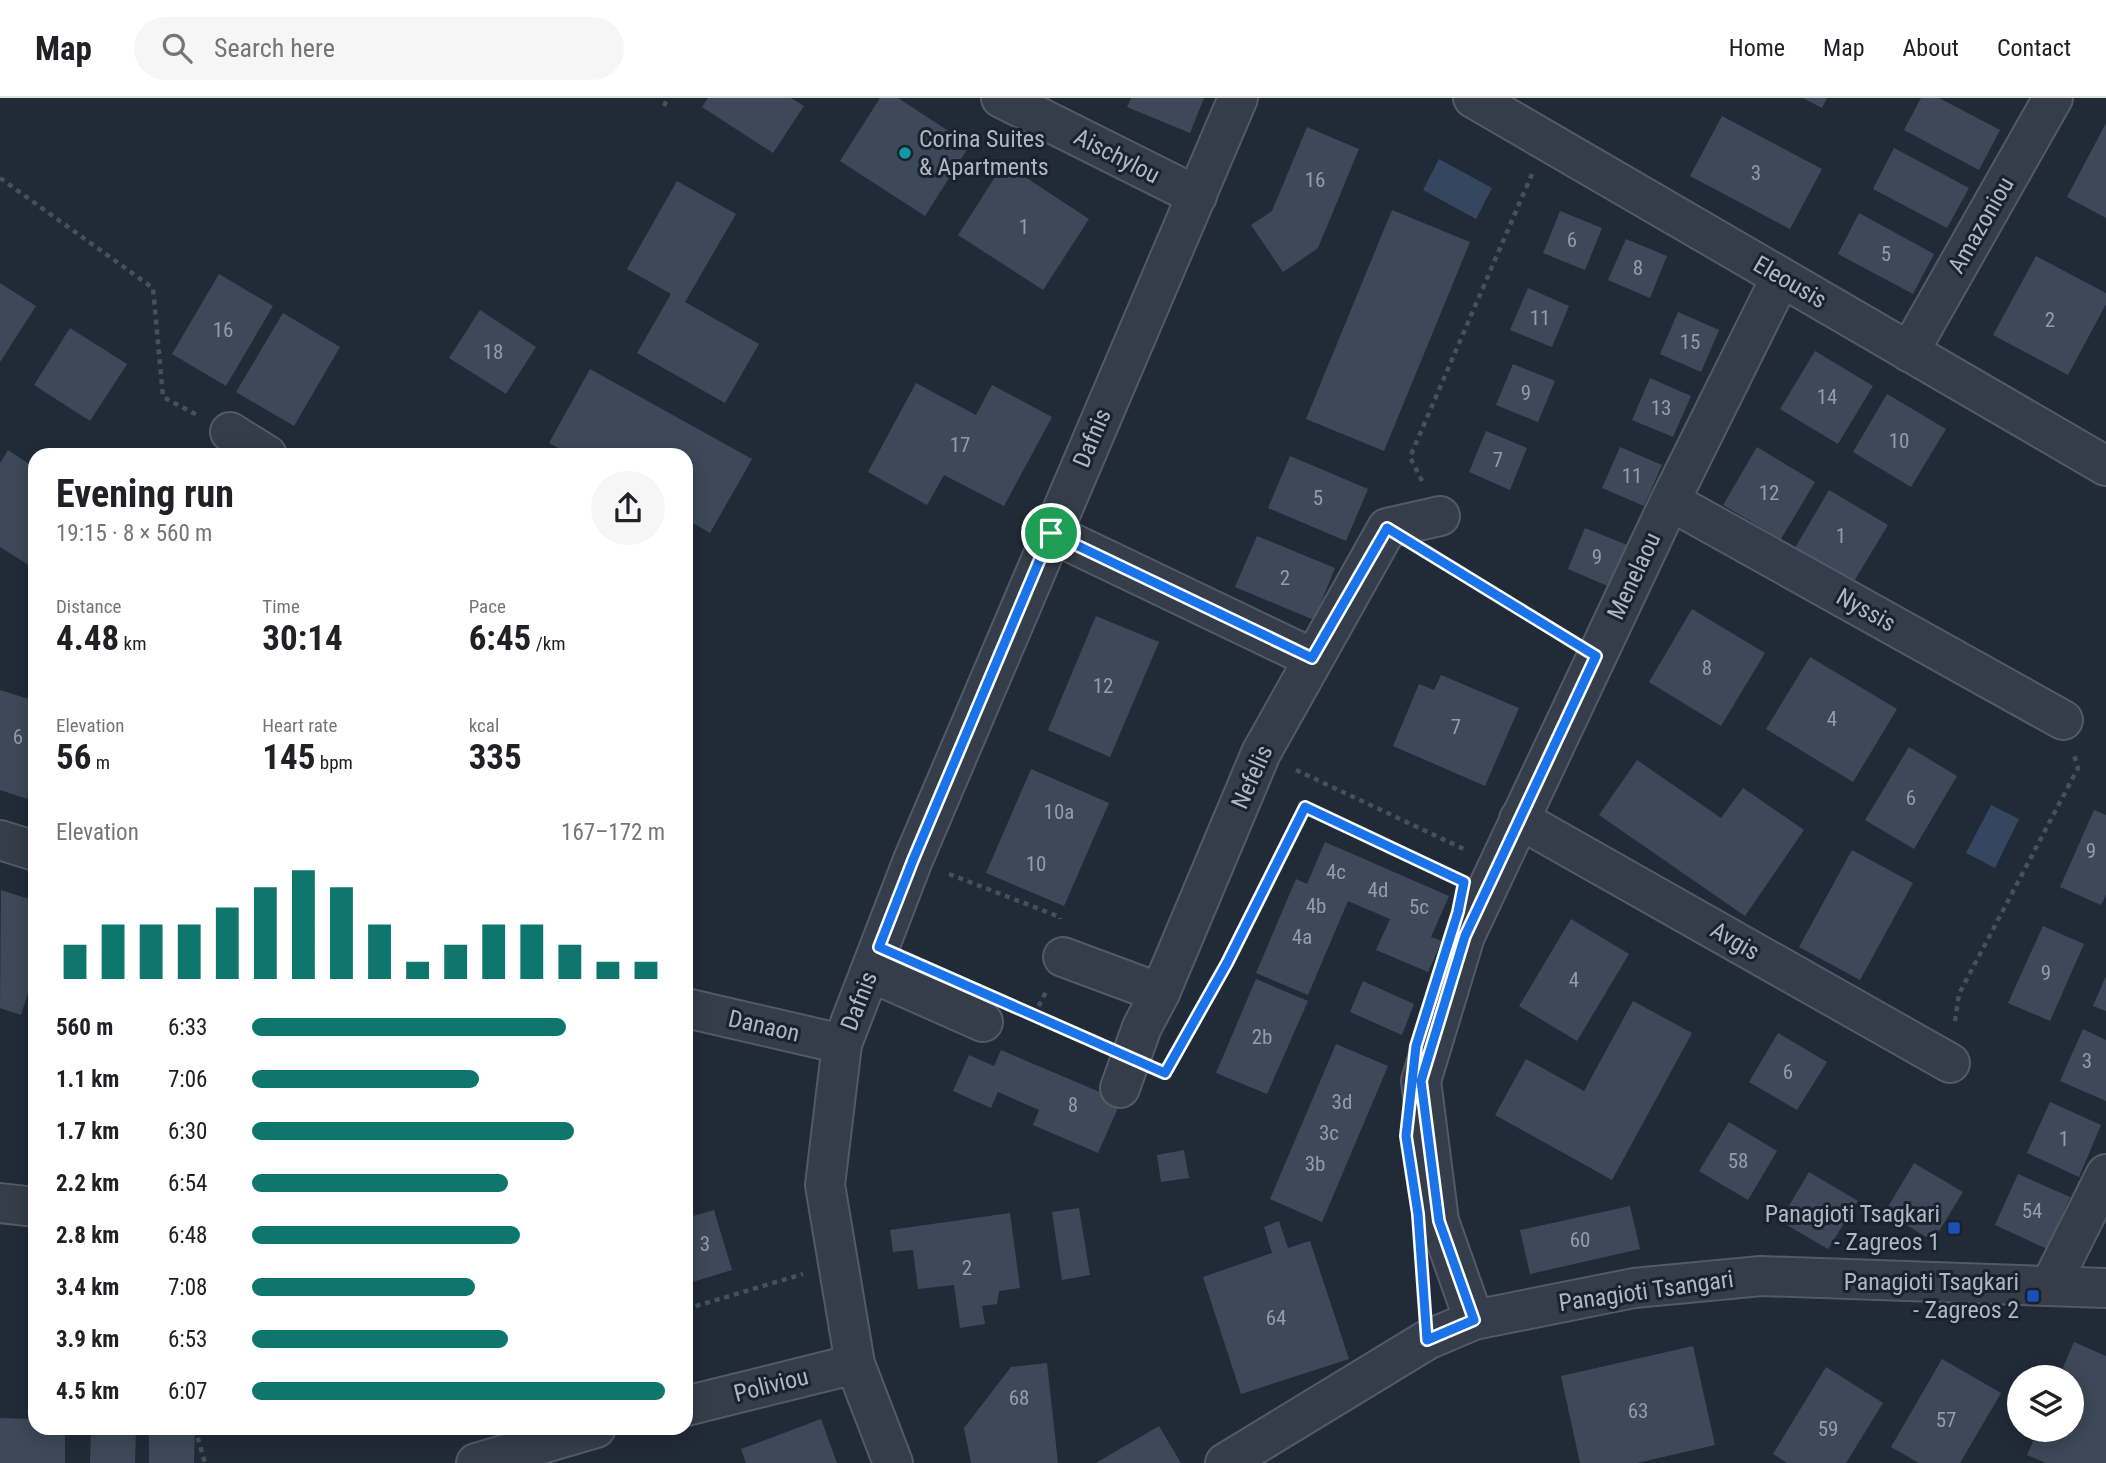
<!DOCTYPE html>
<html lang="en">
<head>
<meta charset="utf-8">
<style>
  body { margin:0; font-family:"Roboto Condensed",sans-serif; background:#f6f6f6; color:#202124; height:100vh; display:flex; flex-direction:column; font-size:26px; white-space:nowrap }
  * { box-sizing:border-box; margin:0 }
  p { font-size:23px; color:#757577 }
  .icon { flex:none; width:38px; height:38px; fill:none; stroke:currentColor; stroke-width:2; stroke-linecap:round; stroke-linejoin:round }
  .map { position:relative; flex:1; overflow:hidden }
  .drawer { position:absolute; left:28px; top:350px; width:665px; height:987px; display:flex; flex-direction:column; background:#fff; border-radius:21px; box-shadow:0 4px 18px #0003 }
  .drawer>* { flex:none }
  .fabs { position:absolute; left:2007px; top:1267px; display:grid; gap:14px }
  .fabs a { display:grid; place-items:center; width:77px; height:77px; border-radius:50%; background:#fff; box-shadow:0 4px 18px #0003; font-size:35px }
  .pin { position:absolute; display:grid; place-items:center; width:60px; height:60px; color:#fff; margin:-30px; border:4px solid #fff; border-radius:50%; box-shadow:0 2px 7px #0007 }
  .round { display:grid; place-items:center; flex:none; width:74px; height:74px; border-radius:37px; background:#f6f6f6 }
  .head { display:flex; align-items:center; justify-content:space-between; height:119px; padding:0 28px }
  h1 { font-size:38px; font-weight:700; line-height:52px }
  .figures { display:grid; grid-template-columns:repeat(3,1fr); gap:10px; height:119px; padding:7px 28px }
  .figures div { display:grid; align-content:center }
  .figures b { font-size:35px; font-weight:700 }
  .figures small { font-size:19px; font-weight:400 }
  .figures p { font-size:19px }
  .chart { height:196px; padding:14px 28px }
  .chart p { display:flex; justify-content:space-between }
  .chart svg { width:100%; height:126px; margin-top:7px; stroke:#0f766e; stroke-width:6 }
  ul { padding:0 28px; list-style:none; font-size:23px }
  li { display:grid; grid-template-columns:112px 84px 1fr; align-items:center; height:52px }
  li i { height:18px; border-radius:9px; background:#0f766e }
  header { display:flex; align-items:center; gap:42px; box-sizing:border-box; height:98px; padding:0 35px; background:#fff; border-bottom:2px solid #e0e0e0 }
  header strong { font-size:33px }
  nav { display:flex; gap:38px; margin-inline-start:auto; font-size:24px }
  .search { width:490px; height:63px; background:#f6f6f6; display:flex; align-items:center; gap:18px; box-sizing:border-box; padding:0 24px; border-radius:38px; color:#757577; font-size:26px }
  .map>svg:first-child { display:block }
  .water { fill:#344660 }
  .building { fill:#3d4958 }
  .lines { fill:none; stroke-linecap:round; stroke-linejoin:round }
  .minor-casing { stroke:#525a66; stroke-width:42 }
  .path { stroke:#405457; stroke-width:4.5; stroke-dasharray:5 5; stroke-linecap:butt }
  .minor { stroke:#343d49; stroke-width:38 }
  .route-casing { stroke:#fff; stroke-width:14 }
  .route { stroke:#1a73e8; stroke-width:9 }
  .culture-dot { fill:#0f9aa8; stroke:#1a222d; stroke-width:2.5 }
  .transit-dot { fill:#1a4fb4; stroke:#1a222d; stroke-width:2.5 }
  .labels { text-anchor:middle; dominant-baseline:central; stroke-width:6; stroke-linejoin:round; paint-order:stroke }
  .number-label { font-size:21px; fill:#929caa }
  .poi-label { font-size:24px; fill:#afb7c5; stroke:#1a222d; text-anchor:end }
  .street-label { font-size:24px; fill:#afb7c5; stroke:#1a222d }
</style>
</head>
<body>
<header>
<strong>Map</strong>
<div class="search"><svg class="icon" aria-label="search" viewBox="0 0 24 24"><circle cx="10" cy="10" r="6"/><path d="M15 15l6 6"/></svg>Search here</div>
<nav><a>Home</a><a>Map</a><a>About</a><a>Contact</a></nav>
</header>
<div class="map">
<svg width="2106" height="1365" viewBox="0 0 2106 1365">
  <rect width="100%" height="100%" fill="#212b38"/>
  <g class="water">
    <polygon points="1439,61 1492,90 1476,121 1423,92"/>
    <polygon points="1991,707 2019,721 1995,770 1966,755"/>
  </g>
  <g class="building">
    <polygon points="708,0 791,0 804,8 773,55 702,9"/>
    <polygon points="880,0 898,0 970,47 925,118 840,63"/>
    <polygon points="1131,0 1204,0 1190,35 1127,9"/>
    <polygon points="1803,0 1827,0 1822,10"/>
    <polygon points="1921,0 1939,0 2000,32 1979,72 1904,32"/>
    <polygon points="1722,18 1822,71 1790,131 1690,78"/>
    <polygon points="2106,25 2106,120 2067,99"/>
    <polygon points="1307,29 1359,51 1318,150 1283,174 1251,127 1272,113"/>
    <polygon points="1894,50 1969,90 1947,130 1873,91"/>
    <polygon points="1004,65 1089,121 1043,192 958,137"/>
    <polygon points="677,83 736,116 685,204 759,246 725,305 637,255 671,196 627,171"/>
    <polygon points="1392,112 1470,144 1384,353 1306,321"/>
    <polygon points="1560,113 1602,130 1585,172 1543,155"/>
    <polygon points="1859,115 1934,156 1913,196 1838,156"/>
    <polygon points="1626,141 1667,158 1650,200 1608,182"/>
    <polygon points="2036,158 2106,195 2106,206 2068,277 1993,237"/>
    <polygon points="219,176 273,208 226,288 172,256"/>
    <polygon points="0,185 36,208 0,264"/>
    <polygon points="1528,190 1569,208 1552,249 1510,232"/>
    <polygon points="480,212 536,249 506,296 449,260"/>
    <polygon points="1678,214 1719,232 1701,274 1660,256"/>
    <polygon points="283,215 340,249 294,328 236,294"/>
    <polygon points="70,230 127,266 90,323 34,287"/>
    <polygon points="1815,253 1873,288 1838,346 1780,311"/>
    <polygon points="1513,266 1555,283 1538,324 1496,307"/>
    <polygon points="590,271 752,361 710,435 686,421 686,357 571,357 549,345"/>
    <polygon points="1650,280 1691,298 1673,339 1632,322"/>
    <polygon points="916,285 976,317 992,287 1052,319 1004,408 944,377 927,407 868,374"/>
    <polygon points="1887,296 1946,331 1911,389 1853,354"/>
    <polygon points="1486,333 1527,350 1510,392 1469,374"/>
    <polygon points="1620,349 1662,367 1644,408 1602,390"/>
    <polygon points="1757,349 1815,384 1781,441 1723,407"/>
    <polygon points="8,352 35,370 35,471 0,449 0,365"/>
    <polygon points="1290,358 1368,391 1346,443 1268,410"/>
    <polygon points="1829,392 1888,427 1853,485 1795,450"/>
    <polygon points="1585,430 1627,447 1610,489 1568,471"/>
    <polygon points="1257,438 1335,470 1314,522 1235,489"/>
    <polygon points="1692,511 1765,555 1721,628 1649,584"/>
    <polygon points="1096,518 1159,544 1110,659 1048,632"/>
    <polygon points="1810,559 1897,611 1853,684 1766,631"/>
    <polygon points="1441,577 1519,610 1485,688 1393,648 1419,586 1434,592"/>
    <polygon points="0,592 35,603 35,675 27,701 0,692"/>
    <polygon points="1909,649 1957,678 1914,751 1865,722"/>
    <polygon points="1637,662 1721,720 1743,690 1804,732 1745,818 1599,717"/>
    <polygon points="1031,671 1109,705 1064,808 986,775"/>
    <polygon points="2094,712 2106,717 2106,797 2101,807 2060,789"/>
    <polygon points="1325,744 1449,798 1431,839 1442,843 1428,874 1376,852 1390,821 1348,803 1308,897 1256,875 1296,781 1307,786"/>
    <polygon points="1852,752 1913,785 1860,882 1799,849"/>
    <polygon points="1,792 35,803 35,872 21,917 0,910"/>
    <polygon points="1571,821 1629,856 1577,943 1519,908"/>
    <polygon points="2043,828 2084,846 2050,923 2008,905"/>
    <polygon points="2106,878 2106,913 2093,908"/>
    <polygon points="1256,881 1308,903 1267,996 1216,975"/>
    <polygon points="1363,883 1414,906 1402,937 1350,914"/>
    <polygon points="1633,903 1692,935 1612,1082 1495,1017 1526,961 1584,993"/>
    <polygon points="2083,931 2106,942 2106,1003 2060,983"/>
    <polygon points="1778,935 1827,964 1797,1012 1749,984"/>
    <polygon points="1336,946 1388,968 1322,1124 1270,1101"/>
    <polygon points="1001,952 1121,1003 1098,1055 1033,1027 1039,1012 998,994 991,1010 953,993 969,957 994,968"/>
    <polygon points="2050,1004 2101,1027 2079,1079 2027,1055"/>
    <polygon points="1729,1024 1777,1053 1748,1102 1699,1073"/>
    <polygon points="1184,1052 1189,1080 1161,1084 1157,1057"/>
    <polygon points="1914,1065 1963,1094 1933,1143 1885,1114"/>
    <polygon points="1809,1074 1858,1103 1828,1151 1780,1123"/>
    <polygon points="2018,1076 2070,1099 2047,1151 1995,1127"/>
    <polygon points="1630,1108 1640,1151 1530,1176 1520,1132"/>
    <polygon points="1079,1110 1090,1177 1062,1182 1052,1114"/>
    <polygon points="714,1112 732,1172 686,1186 686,1120"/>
    <polygon points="1010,1115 1020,1190 999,1193 997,1206 982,1208 985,1226 960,1230 954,1187 918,1191 913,1152 893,1154 890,1132"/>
    <polygon points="1279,1123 1288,1150 1310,1143 1349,1261 1241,1296 1203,1179 1272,1155 1264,1129"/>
    <polygon points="2074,1244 2106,1258 2106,1365 2046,1365 2027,1357 2038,1332 2072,1332 2072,1279 2059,1279"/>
    <polygon points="1693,1248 1715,1347 1637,1365 1580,1365 1561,1278"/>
    <polygon points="1942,1261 2001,1295 1960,1365 1919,1365 1891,1349"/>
    <polygon points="1047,1265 1058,1365 971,1365 964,1330 1011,1269"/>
    <polygon points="1826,1269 1883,1305 1846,1365 1787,1365 1773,1356"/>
    <polygon points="0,1320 35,1321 35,1330 65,1330 65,1365 0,1365"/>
    <polygon points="821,1321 837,1365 746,1365 741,1351"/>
    <polygon points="1159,1328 1181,1365 1096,1365"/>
    <polygon points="91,1330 136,1330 135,1365 90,1365"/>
    <polygon points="149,1330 195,1330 194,1365 149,1365"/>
  </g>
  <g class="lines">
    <g class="minor-casing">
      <g id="minor">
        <polyline points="1001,0 1197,98"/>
        <polyline points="1473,0 2106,368"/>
        <polyline points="1909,254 2053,0"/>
        <polyline points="230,334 267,357"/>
        <polyline points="1670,403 2063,622"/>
        <polyline points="1051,435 1312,560"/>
        <polyline points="1519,721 1950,965"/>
        <polyline points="0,742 35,753"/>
        <polyline points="1063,859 1160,895 1261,655 1387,430 1440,418"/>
        <polyline points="870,874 983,924"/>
        <polyline points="686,910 842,946"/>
        <polyline points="1120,990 1142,929 1160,895"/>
        <polyline points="0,1105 35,1109"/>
        <polyline points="2050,1188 2106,1076"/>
        <polyline points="1474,1222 1439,1123 1421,983 1465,838 1670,403 1781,179"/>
        <polyline points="686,1308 855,1266"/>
        <polyline points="476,1365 596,1330"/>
        <polyline points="893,1365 855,1266 825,1087 842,946 913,762 1238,0"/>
        <polyline points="1225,1365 1427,1242 1474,1222 1634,1190 1761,1178 2106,1190"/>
      </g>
    </g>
    <g class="path">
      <polyline points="664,8 668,0"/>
      <polyline points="0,80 153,190 163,299 199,318"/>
      <polyline points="1422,383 1410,359 1532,76"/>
      <polyline points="1436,460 1566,539"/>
      <polyline points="1296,672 1466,752"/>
      <polyline points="949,776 1060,819 1060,821"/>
      <polyline points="1019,911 1098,945"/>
      <polyline points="1034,917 1047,892"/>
      <polyline points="1955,923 1959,896 2078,670 2074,657"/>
      <polyline points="1176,955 1227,865 1305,709 1451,778"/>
      <polyline points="686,1211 803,1176"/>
      <polyline points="195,1330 205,1365"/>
    </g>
    <use href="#minor" class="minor"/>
  </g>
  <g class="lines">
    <g class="route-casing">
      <polygon id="route" points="1387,430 1596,558 1465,838 1421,983 1439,1123 1474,1222 1427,1242 1418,1116 1406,1038 1416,948 1458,814 1464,784 1305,709 1227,865 1165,975 879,849 913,762 1051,435 1312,560"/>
    </g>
    <use href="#route" class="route"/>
  </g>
  <circle class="culture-dot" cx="905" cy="55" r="7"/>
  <g class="transit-dot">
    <rect x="1947" y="1123" width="14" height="14" rx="3.5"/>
    <rect x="2026" y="1191" width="14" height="14" rx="3.5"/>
  </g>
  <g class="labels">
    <g class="number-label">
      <text x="1756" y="75">3</text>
      <text x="1315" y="82">16</text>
      <text x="1024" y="129">1</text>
      <text x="1572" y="142">6</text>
      <text x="1886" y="156">5</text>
      <text x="1638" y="170">8</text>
      <text x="1540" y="220">11</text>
      <text x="2050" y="222">2</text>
      <text x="223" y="232">16</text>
      <text x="1690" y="244">15</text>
      <text x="493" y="254">18</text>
      <text x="1526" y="295">9</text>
      <text x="1827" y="299">14</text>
      <text x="1661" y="310">13</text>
      <text x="1899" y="343">10</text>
      <text x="960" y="347">17</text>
      <text x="1498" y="362">7</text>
      <text x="1632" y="378">11</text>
      <text x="1769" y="395">12</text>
      <text x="1318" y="400">5</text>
      <text x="1841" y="438">1</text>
      <text x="1597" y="459">9</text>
      <text x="1285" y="480">2</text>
      <text x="1707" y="570">8</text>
      <text x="1103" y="588">12</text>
      <text x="1832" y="621">4</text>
      <text x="1456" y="629">7</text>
      <text x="18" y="639">6</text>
      <text x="1911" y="700">6</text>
      <text x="1059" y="714">10a</text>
      <text x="2091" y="753">9</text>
      <text x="1036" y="766">10</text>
      <text x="1336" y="774">4c</text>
      <text x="1378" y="792">4d</text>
      <text x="1316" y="808">4b</text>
      <text x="1419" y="809">5c</text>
      <text x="1302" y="839">4a</text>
      <text x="2046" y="875">9</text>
      <text x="1574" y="882">4</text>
      <text x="1262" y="939">2b</text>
      <text x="2087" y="963">3</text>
      <text x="1788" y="974">6</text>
      <text x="1342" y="1004">3d</text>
      <text x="1073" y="1007">8</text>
      <text x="1329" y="1035">3c</text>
      <text x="2064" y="1041">1</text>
      <text x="1738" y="1063">58</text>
      <text x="1315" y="1066">3b</text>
      <text x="2032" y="1113">54</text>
      <text x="1580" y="1142">60</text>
      <text x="705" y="1146">3</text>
      <text x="967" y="1170">2</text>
      <text x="1276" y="1220">64</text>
      <text x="1019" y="1300">68</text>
      <text x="1638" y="1313">63</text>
      <text x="1946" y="1322">57</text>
      <text x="1828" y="1331">59</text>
    </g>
    <g class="poi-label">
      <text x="919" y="41" text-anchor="start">Corina Suites<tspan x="919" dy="28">&amp; Apartments</tspan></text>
      <text x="1940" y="1116">Panagioti Tsagkari<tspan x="1940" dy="28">- Zagreos 1</tspan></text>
      <text x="2019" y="1184">Panagioti Tsagkari<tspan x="2019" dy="28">- Zagreos 2</tspan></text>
    </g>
    <g class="street-label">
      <text transform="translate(1117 58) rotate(27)">Aischylou</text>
      <text transform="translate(1981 127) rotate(-60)">Amazoniou</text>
      <text transform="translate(1790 184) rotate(30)">Eleousis</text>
      <text transform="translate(1092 340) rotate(-67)">Dafnis</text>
      <text transform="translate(1634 478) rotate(-65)">Menelaou</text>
      <text transform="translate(1866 512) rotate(29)">Nyssis</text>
      <text transform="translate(1252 679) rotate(-66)">Nefelis</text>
      <text transform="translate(1735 843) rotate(30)">Avgis</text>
      <text transform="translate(859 903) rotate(-69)">Dafnis</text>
      <text transform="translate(764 928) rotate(13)">Danaon</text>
      <text transform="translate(1646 1193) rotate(-8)">Panagioti Tsangari</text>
      <text transform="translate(771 1287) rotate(-14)">Poliviou</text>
    </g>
  </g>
</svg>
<div class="fabs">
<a><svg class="icon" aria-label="layers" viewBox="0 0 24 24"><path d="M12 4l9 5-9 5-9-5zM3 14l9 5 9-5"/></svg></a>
</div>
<div class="pin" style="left:1051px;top:435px;background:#1e9e55"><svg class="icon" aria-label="arrive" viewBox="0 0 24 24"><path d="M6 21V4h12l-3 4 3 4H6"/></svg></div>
<section class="drawer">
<div class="head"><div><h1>Evening run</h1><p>19:15 · 8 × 560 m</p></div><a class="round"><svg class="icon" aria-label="share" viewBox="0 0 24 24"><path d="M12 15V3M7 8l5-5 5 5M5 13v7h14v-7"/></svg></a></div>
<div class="figures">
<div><p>Distance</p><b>4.48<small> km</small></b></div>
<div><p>Time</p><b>30:14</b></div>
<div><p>Pace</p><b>6:45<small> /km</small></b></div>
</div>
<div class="figures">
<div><p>Elevation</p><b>56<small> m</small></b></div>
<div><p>Heart rate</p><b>145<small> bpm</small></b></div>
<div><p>kcal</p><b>335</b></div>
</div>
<div class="chart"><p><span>Elevation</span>167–172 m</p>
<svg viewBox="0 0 160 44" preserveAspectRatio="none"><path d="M5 44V32M15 44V25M25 44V25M35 44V25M45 44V19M55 44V12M65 44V6M75 44V12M85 44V25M95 44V38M105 44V32M115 44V25M125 44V25M135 44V32M145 44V38M155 44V38"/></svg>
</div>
<ul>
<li><b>560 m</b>6:33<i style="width:76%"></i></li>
<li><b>1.1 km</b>7:06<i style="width:55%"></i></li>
<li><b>1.7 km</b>6:30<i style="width:78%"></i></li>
<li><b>2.2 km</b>6:54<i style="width:62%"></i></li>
<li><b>2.8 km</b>6:48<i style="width:65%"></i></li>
<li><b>3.4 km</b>7:08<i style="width:54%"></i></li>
<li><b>3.9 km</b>6:53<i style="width:62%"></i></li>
<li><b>4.5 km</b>6:07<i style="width:100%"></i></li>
</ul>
</section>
</div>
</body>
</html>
